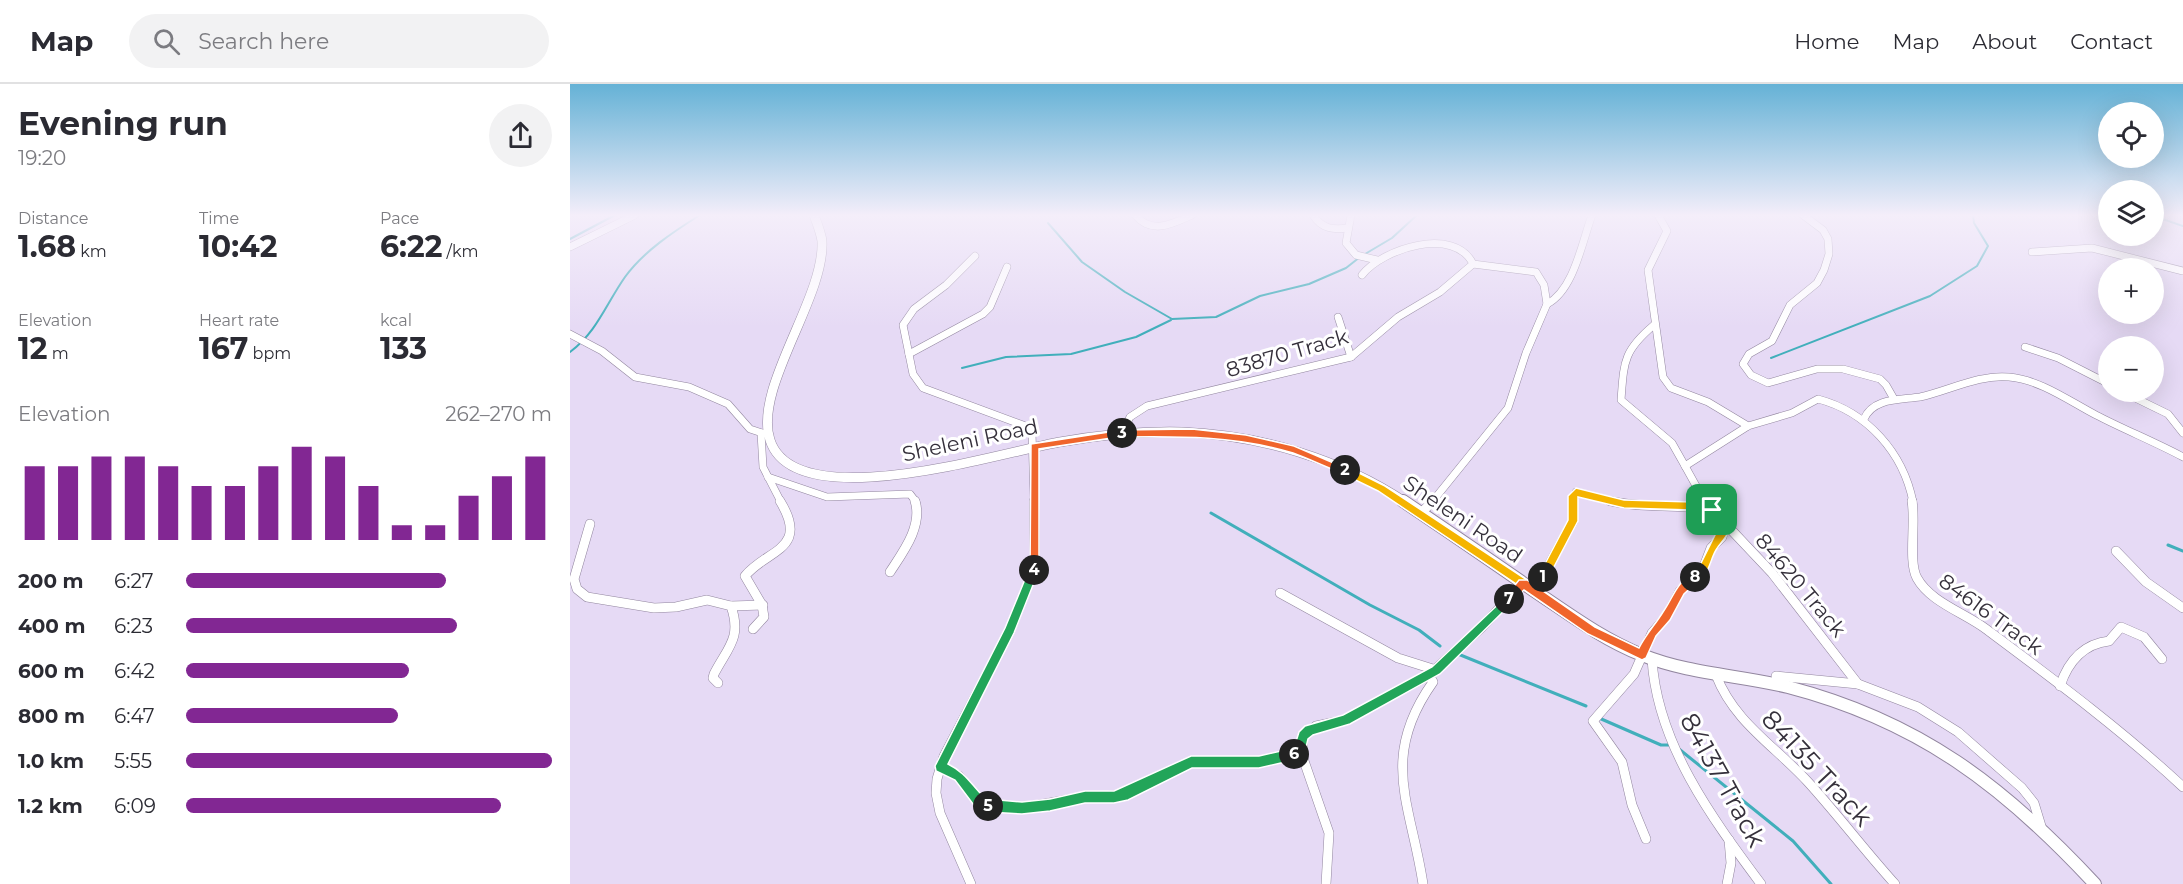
<!DOCTYPE html>
<html lang="en">
<head>
<meta charset="utf-8">
<style>
  body { margin:0; font-family:Montserrat,sans-serif; background:#f2f2f3; color:#2b2b33; height:100vh; display:flex; flex-direction:column; font-size:22px; white-space:nowrap }
  * { box-sizing:border-box; margin:0 }
  p { font-size:20px; color:#7c7c81 }
  .icon { flex:none; width:33px; height:33px; fill:none; stroke:currentColor; stroke-width:2; stroke-linecap:round; stroke-linejoin:round }
  .map { position:relative; flex:1; overflow:hidden }
  .sheet { display:flex; flex-direction:column; background:#fff; width:570px }
  .sheet>* { flex:none }
  .buttons { position:absolute; left:1528px; top:18px; display:grid; gap:12px }
  .buttons a { display:grid; place-items:center; width:66px; height:66px; border-radius:50%; background:#fff; box-shadow:0 6px 24px #0002; font-size:30px }
  .pin { position:absolute; display:grid; place-items:center; width:51px; height:51px; color:#fff; margin:-26px; border-radius:12px; box-shadow:0 3px 9px #0006 }
  .km { position:absolute; width:30px; height:30px; margin:-15px; border-radius:50%; background:#222; color:#fff; font-size:16px; line-height:30px; text-align:center }
  .round { display:grid; place-items:center; flex:none; width:63px; height:63px; border-radius:32px; background:#f2f2f3 }
  .head { display:flex; align-items:center; justify-content:space-between; height:102px; padding:0 18px }
  h1 { font-size:33px; font-weight:700; line-height:45px }
  .stats { display:grid; grid-template-columns:repeat(3,1fr); gap:9px; height:102px; padding:6px 18px }
  .stats div { display:grid; align-content:center }
  .stats b { font-size:30px; font-weight:700 }
  .stats small { font-size:16px; font-weight:400 }
  .stats p { font-size:16px }
  .chart { height:168px; padding:12px 18px }
  .chart p { display:flex; justify-content:space-between }
  .chart svg { width:100%; height:108px; margin-top:6px; stroke:#822793; stroke-width:6 }
  ul { padding:0 18px; list-style:none; font-size:20px }
  li { display:grid; grid-template-columns:96px 72px 1fr; align-items:center; height:45px }
  li i { height:15px; border-radius:8px; background:#822793 }
  header { display:flex; align-items:center; gap:36px; box-sizing:border-box; height:84px; padding:0 30px; background:#fff; border-bottom:2px solid #e1e1e2 }
  header strong { font-size:28px }
  nav { display:flex; gap:33px; margin-inline-start:auto; font-size:21px }
  .search { width:420px; height:54px; background:#f2f2f3; display:flex; align-items:center; gap:15px; box-sizing:border-box; padding:0 21px; border-radius:33px; color:#7c7c81; font-size:22px }
  main { display:flex; flex:1; min-height:0 }
  .map>svg:first-child { display:block }
  .lines { fill:none; stroke-linecap:round; stroke-linejoin:round }
  .stream-far1 { stroke:#41afbb; stroke-width:2 }
  .stream { stroke:#41afbb; stroke-width:3 }
  .street-far1-casing { stroke:#92869f; stroke-width:8 }
  .street-casing { stroke:#92869f; stroke-width:10 }
  .secondary-far1-casing { stroke:#92869f; stroke-width:10 }
  .secondary-casing { stroke:#92869f; stroke-width:14 }
  .street-far1 { stroke:#fff; stroke-width:7 }
  .street { stroke:#fff; stroke-width:9 }
  .secondary-far1 { stroke:#fff; stroke-width:9 }
  .secondary { stroke:#fff; stroke-width:12 }
  .split-1 { fill:#f5b400; stroke:#fff; stroke-width:1.5 }
  .split-2 { fill:#f5b400; stroke:#fff; stroke-width:1.5 }
  .split-3 { fill:#f0652b; stroke:#fff; stroke-width:1.5 }
  .split-4 { fill:#f0652b; stroke:#fff; stroke-width:1.5 }
  .split-5 { fill:#22a559; stroke:#fff; stroke-width:1.5 }
  .split-6 { fill:#22a559; stroke:#fff; stroke-width:1.5 }
  .split-7 { fill:#22a559; stroke:#fff; stroke-width:1.5 }
  .split-8 { fill:#f0652b; stroke:#fff; stroke-width:1.5 }
  .split-9 { fill:#f5b400; stroke:#fff; stroke-width:1.5 }
  .labels { text-anchor:middle; dominant-baseline:central; stroke-width:6; stroke-linejoin:round; paint-order:stroke }
  .street-label { font-size:21px; fill:#35303b; stroke:#fff }
  .near-street-label { font-size:26px; fill:#35303b; stroke:#fff }
</style>
</head>
<body>
<header>
<strong>Map</strong>
<div class="search"><svg class="icon" aria-label="search" viewBox="0 0 24 24"><circle cx="10" cy="10" r="6"/><path d="M15 15l6 6"/></svg>Search here</div>
<nav><a>Home</a><a>Map</a><a>About</a><a>Contact</a></nav>
</header>
<main>
<section class="sheet">
<div class="head"><div><h1>Evening run</h1><p>19:20</p></div><a class="round"><svg class="icon" aria-label="share" viewBox="0 0 24 24"><path d="M12 15V3M7 8l5-5 5 5M5 13v7h14v-7"/></svg></a></div>
<div class="stats">
<div><p>Distance</p><b>1.68<small> km</small></b></div>
<div><p>Time</p><b>10:42</b></div>
<div><p>Pace</p><b>6:22<small> /km</small></b></div>
</div>
<div class="stats">
<div><p>Elevation</p><b>12<small> m</small></b></div>
<div><p>Heart rate</p><b>167<small> bpm</small></b></div>
<div><p>kcal</p><b>133</b></div>
</div>
<div class="chart"><p><span>Elevation</span>262–270 m</p>
<svg viewBox="0 0 160 44" preserveAspectRatio="none"><path d="M5 44V14M15 44V14M25 44V10M35 44V10M45 44V14M55 44V22M65 44V22M75 44V14M85 44V6M95 44V10M105 44V22M115 44V38M125 44V38M135 44V26M145 44V18M155 44V10"/></svg>
</div>
<ul>
<li><b>200 m</b>6:27<i style="width:71%"></i></li>
<li><b>400 m</b>6:23<i style="width:74%"></i></li>
<li><b>600 m</b>6:42<i style="width:61%"></i></li>
<li><b>800 m</b>6:47<i style="width:58%"></i></li>
<li><b>1.0 km</b>5:55<i style="width:100%"></i></li>
<li><b>1.2 km</b>6:09<i style="width:86%"></i></li>
</ul>
</section>
<div class="map">
<svg width="1613" height="800" viewBox="0 0 1613 800">
  <rect width="100%" height="100%" fill="#e6daf5"/>
  <g class="lines">
    <g class="stream-far1">
      <polyline points="1584,132 1613,142"/>
      <polyline points="478,139 512,178 555,208 602,235 646,233 690,212 739,200 776,184 790,173"/>
      <polyline points="0,155 45,131"/>
      <polyline points="795,170 822,154 847,131"/>
      <path d="M0,268C27,248 36,220 55,193C74,167 103,148 130,131"/>
      <polyline points="1201,274 1360,212 1407,182 1418,162 1404,139 1403,131"/>
      <polyline points="392,284 436,273 501,270 566,253 601,236"/>
    </g>
    <g class="stream">
      <polyline points="641,429 800,521 849,546 870,562"/>
      <polyline points="1598,461 1613,467"/>
      <polyline points="888,570 1016,622"/>
      <polyline points="1029,634 1091,661 1102,661"/>
      <polyline points="1109,665 1223,757 1261,800"/>
    </g>
    <g class="street-far1-casing">
      <g id="street-far1">
        <path d="M565,131C582,151 602,140 622,131"/>
        <path d="M743,131C752,145 763,146 778,144"/>
        <polyline points="781,131 776,159 786,171 807,176"/>
        <polyline points="1088,131 1097,147 1078,186 1093,293 1101,304 1138,318 1178,342"/>
        <polyline points="1233,131 1253,146 1258,155 1259,170 1254,186 1247,199 1220,221 1202,257 1179,270 1173,280 1181,291 1198,299 1247,285 1273,285 1310,295 1316,301 1324,315"/>
        <polyline points="0,163 65,131"/>
        <polyline points="1462,168 1522,164 1613,187"/>
        <polyline points="405,172 376,201 344,225 333,241 343,290 353,304 453,341 462,348 464,418"/>
        <path d="M977,220C1004,206 1012,158 1022,131"/>
        <polyline points="768,233 781,273"/>
        <path d="M1084,241C1053,267 1054,278 1051,316L1102,359L1115,382"/>
        <polyline points="0,250 32,267 65,293 119,303 158,320 180,345 195,350"/>
        <polyline points="1455,263 1488,274 1539,300"/>
        <polyline points="339,270 413,230 420,223 437,183"/>
        <polyline points="1553,308 1598,330 1613,349"/>
        <path d="M1294,335C1303,314 1329,316 1350,313C1378,307 1409,290 1439,293C1471,296 1499,317 1526,331C1555,346 1585,358 1613,373"/>
        <polyline points="191,349 193,383 211,418"/>
        <path d="M552,349L560,333L577,322L781,273L828,233L870,208L903,180C885,142 813,164 792,191"/>
        <polyline points="198,393 257,413 340,410 346,418"/>
        <polyline points="862,418 938,324 956,269 977,220 974,201 966,188 903,180"/>
        <polyline points="1003,418 1006,408 1046,418"/>
        <path d="M1135,418L1115,382L1178,342L1222,329L1248,315C1297,328 1333,368 1343,418"/>
      </g>
    </g>
    <g class="street-casing">
      <g id="street">
        <path d="M1040,417C1073,425 1108,419 1142,426"/>
        <polyline points="1134,417 1202,489 1288,600"/>
        <path d="M1342,417C1346,438 1338,478 1347,494C1360,518 1395,529 1416,545C1483,595 1552,646 1613,703"/>
        <polyline points="850,430 863,417"/>
        <path d="M20,440L4,495L7,505L17,513L84,524L106,523L137,516L161,522C172,554 158,563 144,590L143,594L148,599"/>
        <polyline points="1546,467 1576,498 1613,524"/>
        <path d="M320,488C333,468 353,442 345,417"/>
        <polyline points="965,507 1003,437 1003,417"/>
        <polyline points="710,509 828,574 866,586"/>
        <polyline points="161,522 193,521"/>
        <path d="M183,545L194,533L192,521L175,492C197,465 240,466 210,417"/>
        <path d="M1082,575C1087,660 1142,734 1191,800"/>
        <path d="M1146,591C1164,638 1205,662 1238,698C1268,731 1295,767 1325,800"/>
        <polyline points="1206,592 1288,600 1348,623 1388,648 1452,704 1464,719 1471,742"/>
        <path d="M1490,602C1498,578 1513,560 1539,557L1551,543L1574,553L1592,575"/>
        <polyline points="371,683 389,692 411,718 424,723 451,724 508,714 553,711 621,678 689,678 730,668"/>
        <polyline points="1076,755 1062,721 1052,678 1023,637 1064,590 1082,549 1096,533 1110,507 1133,485 1141,464 1152,453 1155,440"/>
        <polyline points="401,800 370,729 366,709 367,695 374,672 440,546 465,483 464,417"/>
        <polyline points="756,800 759,749 733,674 733,652 746,642 775,636 859,591 911,544 953,499"/>
        <path d="M853,800C841,720 809,674 863,598L859,591"/>
        <polyline points="1157,800 1161,779 1159,756"/>
      </g>
    </g>
    <g class="secondary-far1-casing">
      <path id="secondary-far1" d="M244,131C247,139 251,149 252,157C255,214 183,304 200,356C225,434 432,368 490,358C530,351 571,347 612,348C690,351 770,375 835,418"/>
    </g>
    <g class="secondary-casing">
      <path id="secondary" d="M833,417C876,446 920,476 963,506C999,530 1032,555 1072,571C1119,590 1169,591 1218,603C1349,637 1434,702 1525,800"/>
    </g>
    <use href="#street-far1" class="street-far1"/>
    <use href="#street" class="street"/>
    <use href="#secondary-far1" class="secondary-far1"/>
    <use href="#secondary" class="secondary"/>
  </g>
  <linearGradient id="sky" x2="0" y2="1"><stop stop-color="#65b2d6"/><stop offset="0.54" stop-color="#f4eefa"/><stop offset="1" stop-color="#f4eefa" stop-opacity="0"/></linearGradient>
  <rect width="1613" height="243" fill="url(#sky)"/>
  <polygon class="split-1" points="1006,404 1054,416 1122,418 1142,422 1147,426 1142,430 1122,426 1054,424 1008,413 1008,437 977,496 969,496 968,493 998,436 998,412"/>
  <polygon class="split-2" points="775,382 815,402 963,500 969,490 977,490 978,493 968,510 961,510 808,407 771,389 770,386"/>
  <path class="split-3" d="M622,345L676,351L724,362L780,386L775,390C757,384 740,375 723,369C667,352 609,352 552,353L547,349L552,346Z"/>
  <polygon class="split-4" points="552,346 556,349 555,352 469,365 469,486 464,490 460,489 461,360"/>
  <path class="split-5" d="M464,481L469,486L444,549L378,680C394,688 399,697 410,709C415,714 421,715 424,722L418,728L403,720L385,696L366,687L365,682L435,544L460,483Z"/>
  <polygon class="split-6" points="724,664 730,670 724,676 689,684 622,684 558,716 544,719 515,719 480,727 452,730 418,728 412,722 418,715 452,718 480,715 515,707 544,707 621,672 689,672"/>
  <polygon class="split-7" points="939,510 943,511 943,518 870,590 780,640 743,651 738,655 734,672 724,676 719,674 719,666 724,664 729,648 735,642 773,631 862,583"/>
  <path class="split-8" d="M1125,489L1129,490V496L1114,510L1100,536L1086,552L1076,574L1072,576L1018,550L954,506L939,519L934,515L949,496H957L1025,543L1069,564C1076,550 1085,541 1093,528C1103,514 1107,496 1125,489Z"/>
  <path class="split-9" d="M1142,422L1159,437C1162,450 1152,456 1146,466C1139,478 1140,491 1125,498L1120,493L1129,483L1150,441L1137,426Z"/>
  <g class="labels">
    <g class="street-label">
      <text transform="translate(717 269) rotate(-16)">83870 Track</text>
      <text transform="translate(400 356) rotate(-12)">Sheleni Road</text>
      <text transform="translate(893 435) rotate(34)">Sheleni Road</text>
      <text transform="translate(1231 501) rotate(50)">84620 Track</text>
      <text transform="translate(1421 530) rotate(36)">84616 Track</text>
    </g>
    <g class="near-street-label">
      <text transform="translate(1247 684) rotate(47)">84135 Track</text>
      <text transform="translate(1153 696) rotate(61)">84137 Track</text>
    </g>
  </g>
</svg>
<div class="buttons">
<a><svg class="icon" aria-label="locate" viewBox="0 0 24 24"><circle cx="12" cy="12" r="6"/><path d="M12 2v4M12 18v4M2 12h4M18 12h4"/></svg></a>
<a><svg class="icon" aria-label="layers" viewBox="0 0 24 24"><path d="M12 4l9 5-9 5-9-5zM3 14l9 5 9-5"/></svg></a>
<a>+</a>
<a>−</a>
</div>
<div class="pin" style="left:1142px;top:426px;background:#1e9e55"><svg class="icon" aria-label="arrive" viewBox="0 0 24 24"><path d="M6 21V4h12l-3 4 3 4H6"/></svg></div>
<b class="km" style="left:973px;top:493px">1</b>
<b class="km" style="left:775px;top:386px">2</b>
<b class="km" style="left:552px;top:349px">3</b>
<b class="km" style="left:464px;top:486px">4</b>
<b class="km" style="left:418px;top:722px">5</b>
<b class="km" style="left:724px;top:670px">6</b>
<b class="km" style="left:939px;top:515px">7</b>
<b class="km" style="left:1125px;top:493px">8</b>
</div>
</main>
</body>
</html>
